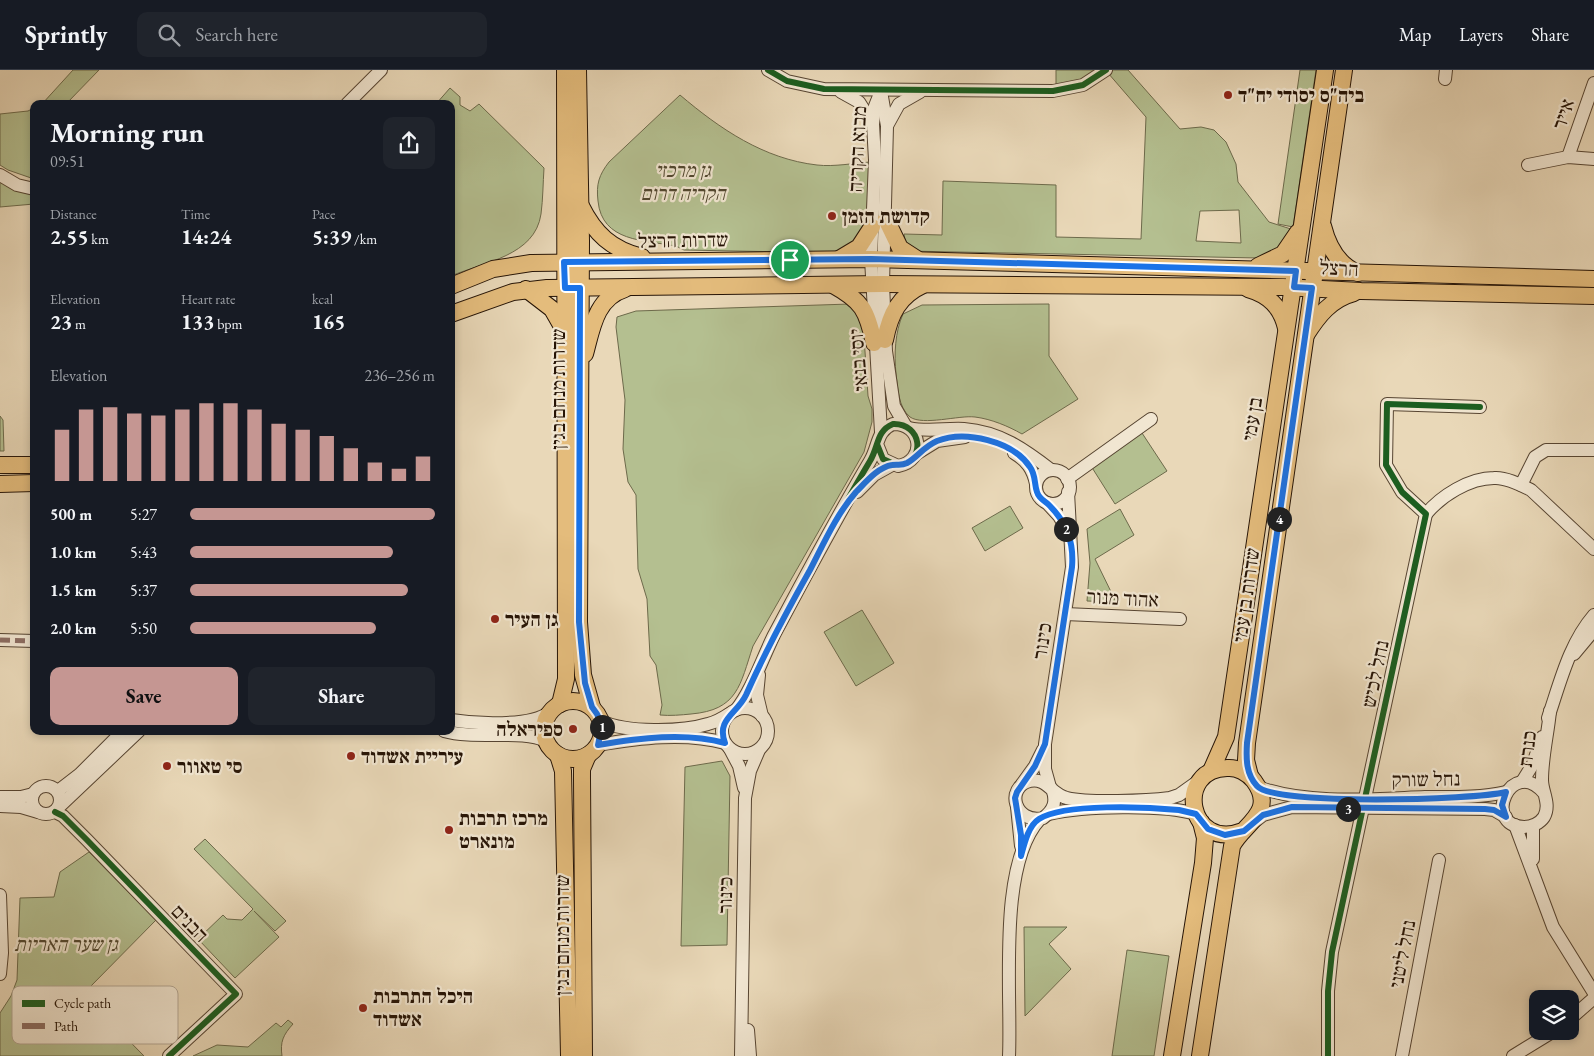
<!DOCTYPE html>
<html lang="en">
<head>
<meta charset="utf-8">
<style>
  body { margin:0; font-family:"EB Garamond","Frank Ruhl Libre",serif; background:#20242c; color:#f1f3f6; height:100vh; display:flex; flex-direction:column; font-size:19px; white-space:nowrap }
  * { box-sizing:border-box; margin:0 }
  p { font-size:16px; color:#9ea1a6 }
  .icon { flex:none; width:28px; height:28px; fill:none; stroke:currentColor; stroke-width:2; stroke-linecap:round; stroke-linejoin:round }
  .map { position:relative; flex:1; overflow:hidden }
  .details { position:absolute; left:30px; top:30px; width:425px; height:635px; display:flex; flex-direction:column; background:#171b24; border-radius:10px; box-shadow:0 2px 8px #0003 }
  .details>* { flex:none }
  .tools { position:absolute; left:1529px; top:920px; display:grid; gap:10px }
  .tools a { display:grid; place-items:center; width:50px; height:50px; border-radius:10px; background:#171b24; box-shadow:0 2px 8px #0003; font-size:25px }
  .pin { position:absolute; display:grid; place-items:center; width:42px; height:42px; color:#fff; margin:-21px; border:2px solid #fff; border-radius:50%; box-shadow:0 1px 5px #0007 }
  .km { position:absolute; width:25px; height:25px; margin:-12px; border-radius:50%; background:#222; color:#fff; font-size:14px; line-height:25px; text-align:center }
  .round { display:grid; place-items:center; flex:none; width:52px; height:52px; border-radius:10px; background:#20242c }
  .headline { display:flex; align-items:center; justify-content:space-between; height:85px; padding:0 20px }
  h1 { font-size:28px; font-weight:700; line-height:38px }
  .metrics { display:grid; grid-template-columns:repeat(3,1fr); gap:8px; height:85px; padding:5px 20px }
  .metrics div { display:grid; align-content:center }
  .metrics b { font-size:21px; font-weight:700 }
  .metrics small { font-size:14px; font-weight:400 }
  .metrics p { font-size:14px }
  .chart { height:140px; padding:10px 20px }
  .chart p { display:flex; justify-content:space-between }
  .chart svg { width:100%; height:90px; margin-top:5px; stroke:#c59692; stroke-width:6 }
  .action { display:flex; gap:10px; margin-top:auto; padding:10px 20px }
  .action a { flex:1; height:58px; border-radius:10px; background:#c59692; color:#111; font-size:20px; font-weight:700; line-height:58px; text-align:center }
  .action a+a { background:#20242c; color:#f1f3f6 }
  ul { padding:0 20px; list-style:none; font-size:16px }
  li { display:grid; grid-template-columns:80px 60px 1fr; align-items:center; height:38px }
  li i { height:12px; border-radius:6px; background:#c59692 }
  header { display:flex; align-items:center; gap:30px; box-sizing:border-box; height:70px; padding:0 25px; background:#171b24; border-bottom:1px solid #363941 }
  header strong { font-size:24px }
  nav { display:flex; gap:28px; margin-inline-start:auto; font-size:18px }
  .search { width:350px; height:45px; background:#20242c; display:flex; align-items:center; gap:12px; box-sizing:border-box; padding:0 18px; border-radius:10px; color:#9ea1a6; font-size:19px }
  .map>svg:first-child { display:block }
  .green { fill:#b4bf90; stroke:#6d6a4b; fill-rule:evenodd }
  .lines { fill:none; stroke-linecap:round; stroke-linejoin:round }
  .minor-casing { stroke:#574532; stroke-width:14 }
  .major-casing { stroke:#261406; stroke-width:18 }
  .minor { stroke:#f1e6d1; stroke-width:12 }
  .major { stroke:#e4bc7c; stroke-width:16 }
  .quiet { stroke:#8d6e63; stroke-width:5; stroke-dasharray:10 5; stroke-linecap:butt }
  .cycleway-casing { stroke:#f1e6d1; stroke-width:9 }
  .cycleway { stroke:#1b5e20; stroke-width:6 }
  .route-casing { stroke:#fff; stroke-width:10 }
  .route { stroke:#1a73e8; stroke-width:6 }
  .poi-dot { fill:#8f2418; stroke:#f1e6d1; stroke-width:2 }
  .labels { text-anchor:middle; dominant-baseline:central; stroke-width:4.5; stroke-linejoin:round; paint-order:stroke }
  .poi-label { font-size:20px; font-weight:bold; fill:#261406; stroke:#f1e6d1; text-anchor:start }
  .street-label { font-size:20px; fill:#261406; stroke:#f1e6d1 }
  .park-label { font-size:20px; font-style:italic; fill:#51472f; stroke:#f1e6d1 }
  .key { fill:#f1e6d1; stroke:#b4a794; stroke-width:1 }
  .key-label { font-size:14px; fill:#261406 }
</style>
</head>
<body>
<header>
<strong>Sprintly</strong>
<div class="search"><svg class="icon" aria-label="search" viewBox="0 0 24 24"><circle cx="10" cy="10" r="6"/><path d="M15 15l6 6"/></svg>Search here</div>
<nav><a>Map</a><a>Layers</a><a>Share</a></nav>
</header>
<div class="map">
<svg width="1594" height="986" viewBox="0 0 1594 986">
  <rect width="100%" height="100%" fill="#e9d8b8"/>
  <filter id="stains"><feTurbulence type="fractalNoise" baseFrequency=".004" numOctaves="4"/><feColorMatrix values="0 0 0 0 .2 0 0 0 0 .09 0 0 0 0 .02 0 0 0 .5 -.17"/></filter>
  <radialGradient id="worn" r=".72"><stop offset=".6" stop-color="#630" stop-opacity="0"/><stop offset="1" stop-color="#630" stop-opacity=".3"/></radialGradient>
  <g class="green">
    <polygon points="73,0 99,0 66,34 42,34"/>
    <polygon points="1056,0 1098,0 1074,13 1056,16"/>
    <path d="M1111,0H1128L1180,59L1201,57L1214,60L1226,72L1236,94L1238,112L1269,152L1294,160L1287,173L1260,188L907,181L904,164L942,165L943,111L1056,115V167L1141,169L1146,47L1108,3ZM1239,140L1241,173L1196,171L1200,141Z"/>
    <polygon points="1300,0 1316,0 1293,157 1278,154"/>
    <path d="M450,18L460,27V35L470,41L479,34L544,98C543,113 543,129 541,144C535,186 484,192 451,206V34H436Z"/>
    <path d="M680,25C720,59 764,89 817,95C834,97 854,93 871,92L867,155L862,166L838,183L684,180L676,176C644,170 602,172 598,131C596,114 599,105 609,92Z"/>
    <polygon points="34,38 34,109 8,100 0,95 0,44 28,41"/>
    <polygon points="0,110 34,122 34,134 0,137"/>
    <path d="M850,234L863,252L868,326L872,339V352L864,382L753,576C740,615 738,640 691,644C681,645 670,646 660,645L662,635L656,595L650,586L647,529L638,499L636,425L628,412L623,379L625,330L616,257L617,247L636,241Z"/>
    <path d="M1049,234V286L1078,329L1022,364C1008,356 991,349 975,347C959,345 923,356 910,347C898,337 898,318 896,304C894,284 895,262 903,244L922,235Z"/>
    <polygon points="0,346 3,350 4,381 0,381"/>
    <polygon points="1142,363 1167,401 1115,434 1091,396"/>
    <polygon points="1010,436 1023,458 985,481 972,458"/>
    <polygon points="1120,439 1134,465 1095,489 1116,532 1087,531 1090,493 1087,459"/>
    <polygon points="862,540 894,593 856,616 824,562"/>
    <polygon points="722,691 730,706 727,875 681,876 685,697"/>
    <polygon points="205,769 286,851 275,861 254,841 279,867 235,908 198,869 223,845 227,849 242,850 253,839 194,779"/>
    <polygon points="89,782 156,850 90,917 89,930 144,986 0,986 0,943 11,926 17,910 20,828 54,827 60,802"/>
    <polygon points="1024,857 1067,857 1049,874 1071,899 1025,946"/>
    <polygon points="1127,880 1169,886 1154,986 1112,986"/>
    <path d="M288,950L293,954C283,965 280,972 282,986H193L217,975L248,977L276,953L281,957Z"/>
  </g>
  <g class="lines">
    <g class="minor-casing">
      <g id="minor">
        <polyline points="768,0 787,11 824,19 1053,21 1083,15 1106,0"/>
        <polyline points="1445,9 1446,0"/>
        <polyline points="881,21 887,56 883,214 886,281 894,336 905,355"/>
        <polyline points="841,22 859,32 873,54"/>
        <polyline points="347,34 381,0"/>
        <polyline points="888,54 899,34 920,22"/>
        <polyline points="1568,87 1594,13"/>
        <polyline points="1528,95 1568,87 1594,89"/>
        <polyline points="0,105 17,115 34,119"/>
        <path d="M909,358C927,362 946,358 964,359C1000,362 1024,379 1051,400"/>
        <polyline points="881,362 871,189 875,90 873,54 875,36 881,21"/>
        <path d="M1014,383C1027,391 1033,399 1036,414"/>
        <polyline points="916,384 937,371 965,367"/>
        <circle cx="1053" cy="417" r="17"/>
        <polyline points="1067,409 1151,349"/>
        <polyline points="1521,415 1535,387 1546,380 1594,380"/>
        <polyline points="857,422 874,405 892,395"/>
        <polyline points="1047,433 1059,446 1069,463"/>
        <path d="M1426,444C1441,426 1469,408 1494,408C1506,407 1521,415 1531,420L1594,479"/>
        <polyline points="1065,544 1180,549"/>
        <polyline points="0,570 34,571"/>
        <polyline points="1574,584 1594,560"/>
        <polyline points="759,605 757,625 762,646"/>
        <circle cx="745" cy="661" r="23"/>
        <path d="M736,640C752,620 762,589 774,565C805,507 836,448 870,391C879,376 876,361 893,354C922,353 927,391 898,396L883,389L877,374"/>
        <path d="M1548,648C1560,613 1569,574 1594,545"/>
        <path d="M451,650C476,654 530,657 550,642"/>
        <path d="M601,651C626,663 682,662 708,654C716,652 723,648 729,644"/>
        <path d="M444,661C475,670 522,659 546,671"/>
        <path d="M598,675C639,668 685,662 725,673"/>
        <polyline points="730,679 739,696 744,718"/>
        <polyline points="1522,712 1533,694 1542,667"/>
        <polyline points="1022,714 1035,696 1043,680"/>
        <circle cx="46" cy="730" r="14"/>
        <polyline points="1050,717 1045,699 1045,674 1072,497 1068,422"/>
        <path d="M1258,717C1307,735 1373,729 1425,727C1452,727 1480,728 1506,722"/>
        <path d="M1052,719C1057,731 1054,740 1043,748C1014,754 1005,717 1030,711C1046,707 1052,725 1067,728C1089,733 1146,731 1170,728L1179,725L1200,710"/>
        <polyline points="58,721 80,704 123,661"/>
        <path d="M1544,723C1511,685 1481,756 1524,757C1532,757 1540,753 1544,747C1551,734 1542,722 1542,710C1542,687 1548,663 1550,641"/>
        <polyline points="0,727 21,727 33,724"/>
        <polyline points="0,736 21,737 38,742"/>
        <polyline points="59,737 139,661"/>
        <polyline points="1017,737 1021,776"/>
        <polyline points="55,742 63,746 87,770 236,924 169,986"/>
        <path d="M1049,744C1083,736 1163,734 1196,744"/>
        <polyline points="1254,752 1263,745 1292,737 1485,739 1494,740 1506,747"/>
        <polyline points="1515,755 1553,857 1594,923"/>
        <polyline points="1533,789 1533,756"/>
        <polyline points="0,825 2,883 0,904"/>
        <polyline points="1570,949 1594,928"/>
        <polyline points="748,960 750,986"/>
        <polyline points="741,986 745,728 750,701 759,680"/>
        <path d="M1009,986C1012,924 997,795 1040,749"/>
        <polyline points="1328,986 1328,921 1332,882 1426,444 1402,422 1386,395 1387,334 1480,337"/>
        <polyline points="1402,986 1439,790"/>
        <polyline points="1513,986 1554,961"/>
      </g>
    </g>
    <g class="major-casing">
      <g id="major">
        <polyline points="578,0 581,171 579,552 583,605 592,637"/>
        <path d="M581,136C595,164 611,179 642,187"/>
        <polyline points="886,149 900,178 917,189"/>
        <path d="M1323,156C1328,176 1338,195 1358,203"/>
        <polyline points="839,189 859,177 872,157"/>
        <polyline points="1258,196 1283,184 1298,162"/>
        <path d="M833,215C862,231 867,240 874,273"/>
        <polyline points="451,216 493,199 531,193 871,189 1594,209"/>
        <polyline points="526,219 552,239 564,260"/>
        <path d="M1248,219C1269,225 1281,237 1286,258"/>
        <polyline points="451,244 513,222 547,218 883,214 1283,217 1361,221 1594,226"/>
        <path d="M1306,265C1318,246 1331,229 1354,223"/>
        <path d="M885,270C890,244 899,226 923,215"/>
        <path d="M585,284C592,258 596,228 625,219"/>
        <polyline points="0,395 34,395"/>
        <polyline points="0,414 34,413"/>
        <circle cx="573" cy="660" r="29"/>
        <polyline points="560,634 566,609 565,0"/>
        <polyline points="558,685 563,701 569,986"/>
        <polyline points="1211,701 1226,667 1325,0"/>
        <polyline points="1250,706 1246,690 1247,673 1344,0"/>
        <polyline points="584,986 582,709 582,699 588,685"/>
        <polyline points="1172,986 1203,793 1205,768 1201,752"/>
        <path d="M1200,986L1232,776C1243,754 1277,742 1254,711C1248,703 1237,697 1227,698C1174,699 1188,782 1243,761"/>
      </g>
    </g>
    <use href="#minor" class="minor"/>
    <use href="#major" class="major"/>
    <polyline class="quiet" points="0,570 34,571"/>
    <g class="cycleway-casing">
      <g id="cycleway">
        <polyline points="768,0 787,11 824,19 1053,21 1083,15 1106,0"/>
        <path d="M736,640C752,620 762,589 774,565C805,507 836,448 870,391C879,376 876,361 893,354C922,353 927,391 898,396L883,389L877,374"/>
        <polyline points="55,742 63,746 87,770 236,924 169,986"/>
        <polyline points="1328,986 1328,921 1332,882 1426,444 1402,422 1386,395 1387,334 1480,337"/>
      </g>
    </g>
    <use href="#cycleway" class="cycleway"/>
  </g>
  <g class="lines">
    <g class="route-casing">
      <path id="route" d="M871,189L1296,201L1294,217L1312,218L1247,673C1246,689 1246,704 1257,716C1275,736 1474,730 1506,722L1502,735L1506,747L1494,740L1485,739L1292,737L1263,745L1244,761L1225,765L1208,759L1196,744L1179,740C1148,737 1064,733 1039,749C1028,756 1024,775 1021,786V765L1015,728L1017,722L1035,696L1045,674L1072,497C1074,472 1067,453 1049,435C1045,431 1039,429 1037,422C1034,414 1036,405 1030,397C1013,371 965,360 937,371C923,377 918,387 907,393C901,396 898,394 892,395C878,397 865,413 856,422C836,445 824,473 810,500C787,541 765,582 746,625C737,644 716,649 725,673C685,662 639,668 598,675L602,655L597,644L592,637L585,613L579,552L580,218H565L564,192Z"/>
    </g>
    <use href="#route" class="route"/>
  </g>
  <g class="poi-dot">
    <circle cx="1228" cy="25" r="5"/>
    <circle cx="832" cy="146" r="5"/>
    <circle cx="495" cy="549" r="5"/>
    <circle cx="573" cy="659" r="5"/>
    <circle cx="351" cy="686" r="5"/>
    <circle cx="167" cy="696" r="5"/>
    <circle cx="449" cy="760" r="5"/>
    <circle cx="363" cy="938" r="5"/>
  </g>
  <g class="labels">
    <g class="poi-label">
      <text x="1238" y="25">ביה"ס יסודי יח"ד</text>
      <text x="842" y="146">קדושת הזמן</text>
      <text x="505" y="549">גן העיר</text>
      <text x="563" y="659" text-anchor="end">ספיראלה</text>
      <text x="361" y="686">עיריית אשדוד</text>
      <text x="177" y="696">סי טאוור</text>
      <text x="459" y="748">מרכז תרבות<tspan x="459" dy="23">מונארט</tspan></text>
      <text x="373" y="926">היכל התרבות<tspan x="373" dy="23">אשדוד</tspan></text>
    </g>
    <g class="street-label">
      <text transform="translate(1563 44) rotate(-71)">אייר</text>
      <text transform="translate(857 79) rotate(-87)">מבוא הקריה</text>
      <text transform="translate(683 170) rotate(-1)">שדרות הרצל</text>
      <text transform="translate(1339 198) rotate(3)">הרצל</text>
      <text transform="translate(858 290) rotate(-95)">יוסי בנאי</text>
      <text transform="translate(558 319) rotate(-90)">שדרות מנחם בגין</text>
      <text transform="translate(1252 349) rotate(-81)">בן עמי</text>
      <text transform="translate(1246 525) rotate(-82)">שדרות בן עמי</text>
      <text transform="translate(1123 528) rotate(3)">אהוד מנור</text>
      <text transform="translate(1042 571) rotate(-81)">כינור</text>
      <text transform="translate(1375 604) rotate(-78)">נחל לכיש</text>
      <text transform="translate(1527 679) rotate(-83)">כנרת</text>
      <text transform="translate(1426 709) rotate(-1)">נחל שורק</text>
      <text transform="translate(725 825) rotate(-89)">כינור</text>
      <text transform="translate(190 853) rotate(46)">הבנים</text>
      <text transform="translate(562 865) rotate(-90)">שדרות מנחם בגין</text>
      <text transform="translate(1402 884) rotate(-79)">נחל ליטני</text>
    </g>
    <g class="park-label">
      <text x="683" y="100">גן מרכזי<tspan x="683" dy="23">הקריה דרום</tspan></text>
      <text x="66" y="874">גן שער האריות</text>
    </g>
  </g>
  <rect x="12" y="916" width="166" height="58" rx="8" class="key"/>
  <rect x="22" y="930" width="23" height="7" fill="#1b5e20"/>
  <rect x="22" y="953" width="23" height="6" fill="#8d6e63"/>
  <g class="key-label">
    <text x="54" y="938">Cycle path</text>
    <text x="54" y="961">Path</text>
  </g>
  <rect width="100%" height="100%" filter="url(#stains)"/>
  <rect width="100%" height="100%" fill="url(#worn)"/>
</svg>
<div class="tools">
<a><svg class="icon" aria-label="layers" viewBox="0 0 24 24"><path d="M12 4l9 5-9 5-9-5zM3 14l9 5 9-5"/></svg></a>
</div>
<div class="pin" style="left:790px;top:190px;background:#1e9e55"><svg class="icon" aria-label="arrive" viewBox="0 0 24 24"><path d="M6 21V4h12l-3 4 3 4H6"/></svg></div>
<b class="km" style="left:602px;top:657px">1</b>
<b class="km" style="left:1066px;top:459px">2</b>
<b class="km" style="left:1348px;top:739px">3</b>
<b class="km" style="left:1279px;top:449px">4</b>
<section class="details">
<div class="headline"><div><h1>Morning run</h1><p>09:51</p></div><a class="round"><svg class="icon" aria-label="share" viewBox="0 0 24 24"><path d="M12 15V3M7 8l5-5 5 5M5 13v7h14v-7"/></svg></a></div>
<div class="metrics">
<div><p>Distance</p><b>2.55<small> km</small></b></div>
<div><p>Time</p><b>14:24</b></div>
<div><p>Pace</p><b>5:39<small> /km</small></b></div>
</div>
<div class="metrics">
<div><p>Elevation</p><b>23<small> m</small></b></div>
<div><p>Heart rate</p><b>133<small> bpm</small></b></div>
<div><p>kcal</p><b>165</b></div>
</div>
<div class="chart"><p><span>Elevation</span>236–256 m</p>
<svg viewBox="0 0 160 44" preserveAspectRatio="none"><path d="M5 44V19M15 44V9M25 44V8M35 44V11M45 44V12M55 44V9M65 44V6M75 44V6M85 44V9M95 44V16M105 44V19M115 44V22M125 44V28M135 44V35M145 44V38M155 44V32"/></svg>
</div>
<ul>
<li><b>500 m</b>5:27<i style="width:100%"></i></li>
<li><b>1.0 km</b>5:43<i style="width:83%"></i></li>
<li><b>1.5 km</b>5:37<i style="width:89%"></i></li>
<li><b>2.0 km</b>5:50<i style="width:76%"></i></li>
</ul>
<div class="action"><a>Save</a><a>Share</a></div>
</section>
</div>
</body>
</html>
